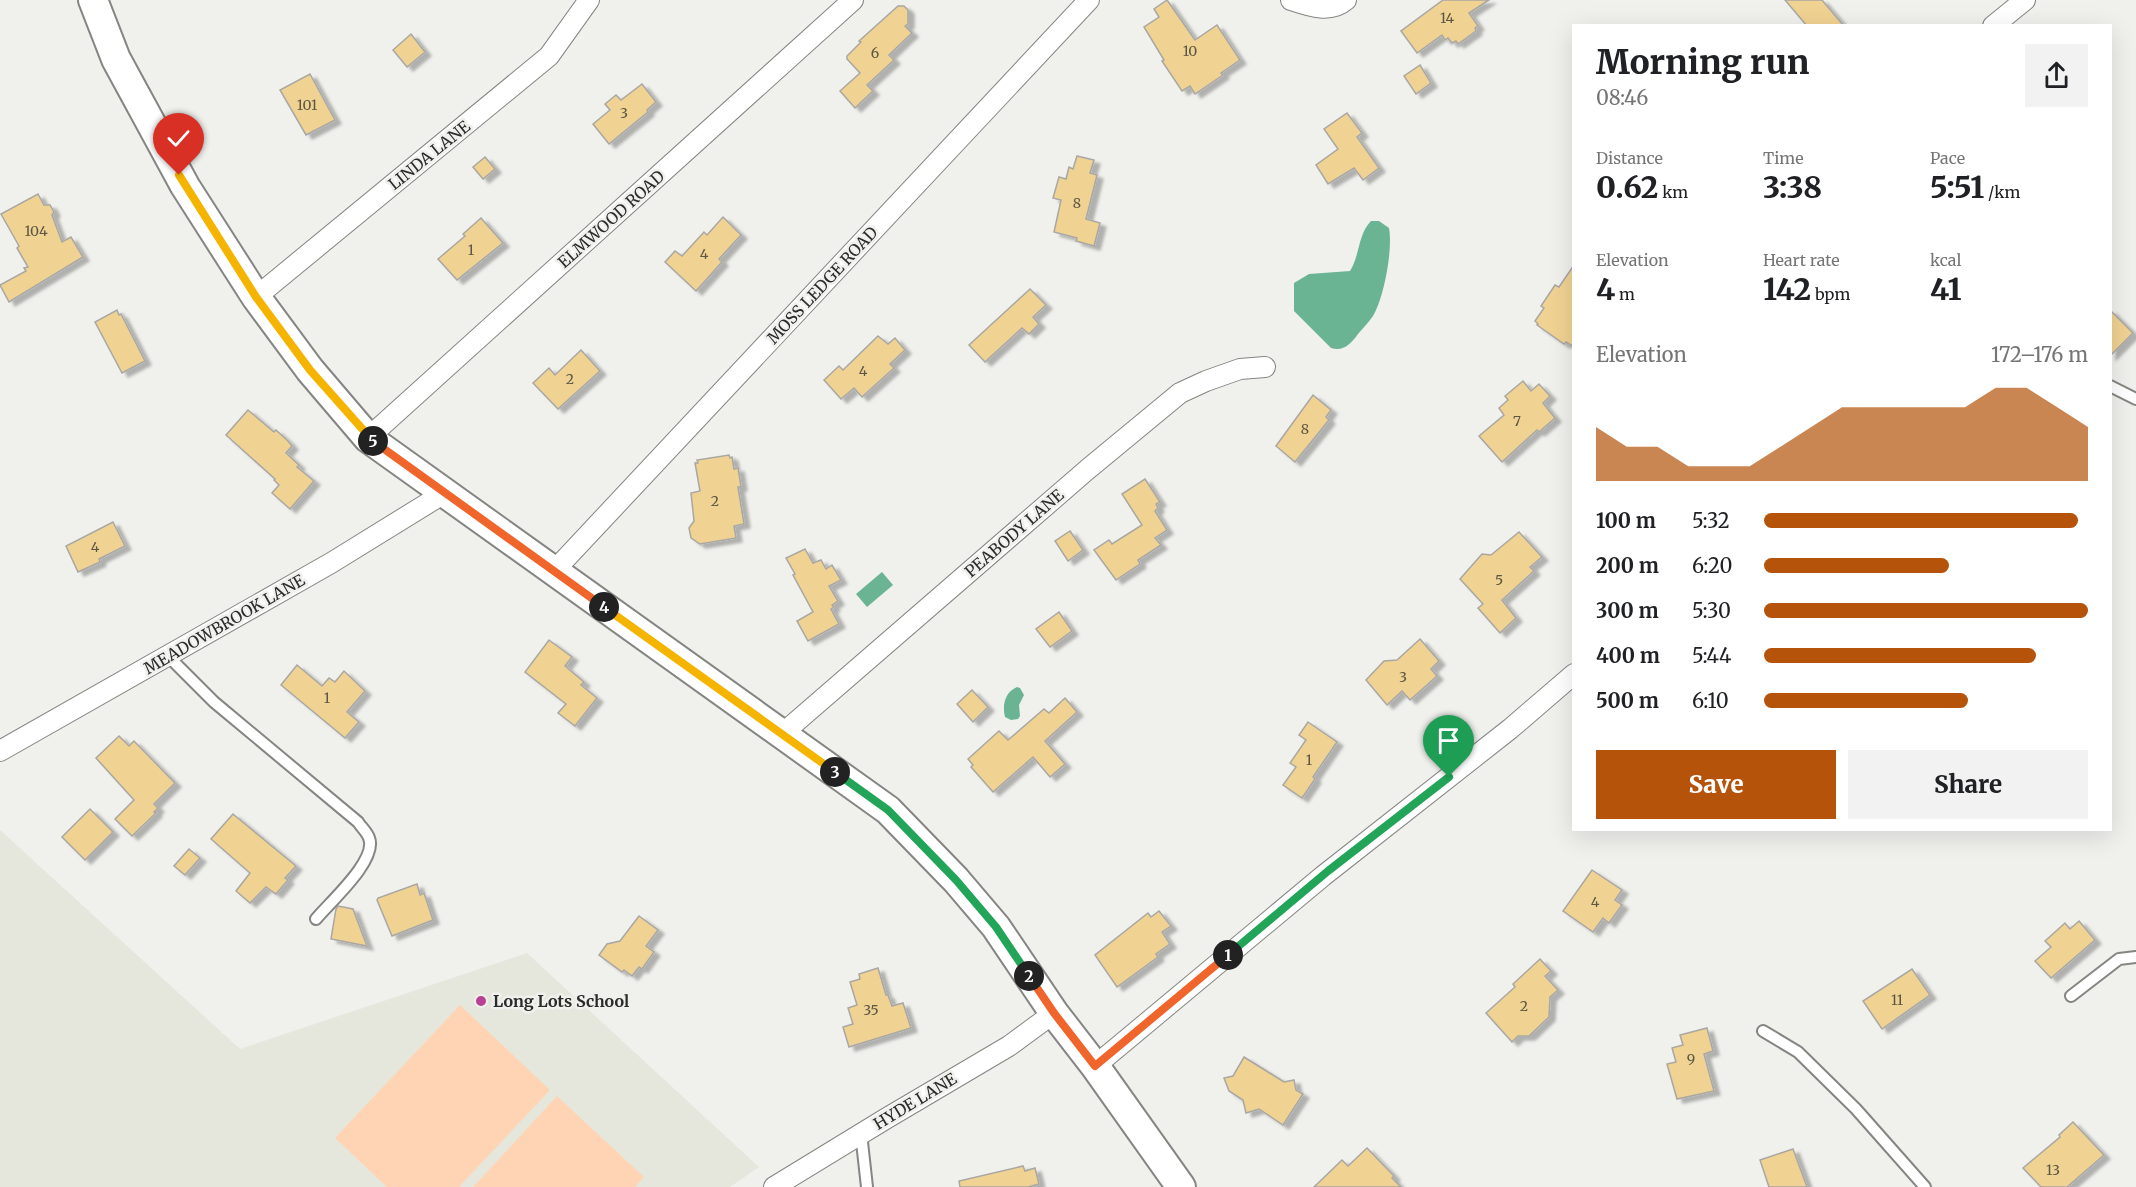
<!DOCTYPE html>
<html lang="en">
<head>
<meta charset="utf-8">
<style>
  body { margin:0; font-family:Merriweather,serif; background:#f2f2f2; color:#202124; height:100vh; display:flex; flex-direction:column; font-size:22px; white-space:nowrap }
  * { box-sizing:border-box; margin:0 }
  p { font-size:20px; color:#757577 }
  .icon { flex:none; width:33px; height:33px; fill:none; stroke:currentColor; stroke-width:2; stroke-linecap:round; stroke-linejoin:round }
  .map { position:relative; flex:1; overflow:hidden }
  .panel { position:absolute; left:1572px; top:24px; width:540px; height:807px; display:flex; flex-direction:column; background:#fff; border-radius:0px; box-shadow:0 6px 24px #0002 }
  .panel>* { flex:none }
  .pin { position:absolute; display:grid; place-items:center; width:51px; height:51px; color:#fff; margin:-62px -26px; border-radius:50% 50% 50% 0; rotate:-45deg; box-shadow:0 0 6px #0007 }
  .pin .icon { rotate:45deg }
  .km { position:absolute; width:30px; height:30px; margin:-15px; border-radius:50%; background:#222; color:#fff; font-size:16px; line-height:30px; text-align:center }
  .round { display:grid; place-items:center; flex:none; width:63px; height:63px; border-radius:0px; background:#f2f2f2 }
  .overview { display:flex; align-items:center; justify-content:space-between; height:102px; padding:0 24px }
  h1 { font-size:33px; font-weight:800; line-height:45px }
  .stats { display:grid; grid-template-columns:repeat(3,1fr); gap:9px; height:102px; padding:6px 24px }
  .stats div { display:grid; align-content:center }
  .stats b { font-size:30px; font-weight:800 }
  .stats small { font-size:16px; font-weight:400 }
  .stats p { font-size:16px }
  .chart { height:168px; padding:12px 24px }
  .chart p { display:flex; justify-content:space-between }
  .chart svg { width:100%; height:108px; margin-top:6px; fill:#b45309; opacity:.7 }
  .action { display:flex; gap:12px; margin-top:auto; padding:12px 24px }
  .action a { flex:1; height:69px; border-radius:0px; background:#b45309; color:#fff; font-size:24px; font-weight:800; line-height:69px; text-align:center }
  .action a+a { background:#f2f2f2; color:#202124 }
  ul { padding:0 24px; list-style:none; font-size:20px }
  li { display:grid; grid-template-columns:96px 72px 1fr; align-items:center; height:45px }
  li i { height:15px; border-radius:8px; background:#b45309 }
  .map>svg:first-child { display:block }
  .built { fill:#e6e7dc }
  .green { fill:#fed4b4 }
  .water { fill:#6bb493 }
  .building { fill:#f0d292; stroke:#a9a7a4; stroke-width:1.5; filter:url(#shadow) }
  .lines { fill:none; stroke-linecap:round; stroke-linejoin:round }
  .lane-casing { stroke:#858582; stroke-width:14 }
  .street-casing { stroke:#858582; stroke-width:22 }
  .secondary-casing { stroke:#858582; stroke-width:32 }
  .lane { stroke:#fff; stroke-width:10 }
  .street { stroke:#fff; stroke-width:20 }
  .secondary { stroke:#fff; stroke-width:28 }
  .split-1-casing { stroke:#fff; stroke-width:12 }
  .split-2-casing { stroke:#fff; stroke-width:12 }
  .split-3-casing { stroke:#fff; stroke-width:12 }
  .split-4-casing { stroke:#fff; stroke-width:12 }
  .split-5-casing { stroke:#fff; stroke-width:12 }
  .split-6-casing { stroke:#fff; stroke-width:12 }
  .split-1 { stroke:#22a559; stroke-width:8 }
  .split-2 { stroke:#f0652b; stroke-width:8 }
  .split-3 { stroke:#22a559; stroke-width:8 }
  .split-4 { stroke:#f5b400; stroke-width:8 }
  .split-5 { stroke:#f0652b; stroke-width:8 }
  .split-6 { stroke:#f5b400; stroke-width:8 }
  .poi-dot { fill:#b94195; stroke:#f0f0ed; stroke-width:2 }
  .labels { text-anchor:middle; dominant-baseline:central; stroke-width:5; stroke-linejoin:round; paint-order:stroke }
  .number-label { font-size:14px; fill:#5c5644 }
  .street-label { font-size:16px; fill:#2b2c2a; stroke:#f0f0ed }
  .poi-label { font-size:16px; font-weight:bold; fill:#2b2c2a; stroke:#f0f0ed; text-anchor:start }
</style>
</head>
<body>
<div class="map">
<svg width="2136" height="1187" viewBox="0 0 2136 1187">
  <defs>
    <filter id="shadow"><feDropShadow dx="6" dy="4" stdDeviation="1.5" flood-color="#0004"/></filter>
  </defs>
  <rect width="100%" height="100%" fill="#f0f0ed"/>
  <polygon class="built" points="0,830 240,1049 527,953 759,1167 730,1187 0,1187"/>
  <g class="green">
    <polygon points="460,1005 550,1090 459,1187 387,1187 335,1138"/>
    <polygon points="557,1096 644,1177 635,1187 473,1187"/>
  </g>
  <g class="water">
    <path d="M1371,221H1379L1389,228C1393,249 1384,298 1373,316C1369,322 1363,328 1358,334C1351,344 1343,352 1331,348L1294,311V283L1309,274L1350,271C1360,255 1358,234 1371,221Z"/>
    <polygon points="882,572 893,585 867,607 856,594"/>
    <path d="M1017,687L1020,688L1024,695L1019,705L1020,716L1018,719L1011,720L1005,717C1002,705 1005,692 1017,687Z"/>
  </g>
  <g class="building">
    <polygon points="1167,0 1195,40 1217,25 1240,60 1221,73 1223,75 1195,94 1190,86 1182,91 1162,61 1164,60 1144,27 1159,17 1154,9"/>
    <polygon points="1443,0 1489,0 1469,13 1478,26 1475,28 1476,31 1458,44 1456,41 1452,43 1448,38 1445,40 1442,35 1417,53 1401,31"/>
    <polygon points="1785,0 1822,0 1844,26 1807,26"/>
    <polygon points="898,6 904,6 908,10 908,24 905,26 912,33 889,55 894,60 867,85 873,91 855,108 840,91 860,73 847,59 847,56 861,42 859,41"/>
    <polygon points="411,34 425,52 407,67 393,50"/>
    <polygon points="1420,65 1431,83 1416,94 1404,76"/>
    <polygon points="310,74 335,120 306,135 280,90"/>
    <polygon points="642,84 656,102 647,110 648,112 609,144 593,124 610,110 605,104 616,95 621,100"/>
    <polygon points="1347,113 1362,133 1357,137 1379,168 1363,180 1354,168 1328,184 1316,165 1338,149 1324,129"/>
    <polygon points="1077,156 1094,160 1090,173 1097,175 1086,219 1100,223 1094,246 1076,241 1077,238 1054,232 1061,200 1053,198 1059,177 1066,179 1069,167 1073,169"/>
    <polygon points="485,157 495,169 483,179 473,167"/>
    <polygon points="38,194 44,205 50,205 54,212 52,215 62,242 71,237 83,257 9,302 0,285 26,271 24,268 28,267 17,248 19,246 1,214"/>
    <polygon points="723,217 741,235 719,259 722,262 696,291 665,262 675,251 682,256 704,232 707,235"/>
    <polygon points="481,218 503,243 457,280 438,259 465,236 463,234"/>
    <polygon points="1574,265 1574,347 1566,342 1564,344 1537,325 1538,324 1535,321 1544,308 1541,306 1555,285 1559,287"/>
    <polygon points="1030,289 1046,305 1033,317 1039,324 1029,334 1022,328 985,362 969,345"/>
    <polygon points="117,310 119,315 121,314 145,361 122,373 95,322"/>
    <polygon points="2110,310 2133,333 2110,356"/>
    <polygon points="878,336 888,344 895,338 905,350 890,364 894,368 862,397 854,388 841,399 824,380 839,366 843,370"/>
    <polygon points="581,350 600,371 558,409 533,383 549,368 555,375"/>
    <polygon points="1523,381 1531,391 1539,384 1550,396 1543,403 1555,418 1539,432 1537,430 1502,462 1479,436 1504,415 1499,408 1508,400 1505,396"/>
    <polygon points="1313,395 1331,410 1326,417 1329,420 1295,462 1276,446"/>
    <polygon points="248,410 274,432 276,430 288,441 292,446 286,453 299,465 297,467 314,481 290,509 272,493 279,485 274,480 275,479 226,435"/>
    <polygon points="729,455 730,458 732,457 734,469 738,468 741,487 738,487 744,524 734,526 736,538 700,544 691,538 689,528 694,521 691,493 700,491 695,463 698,463 697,460"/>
    <polygon points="1145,479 1160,502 1156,504 1158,508 1155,511 1167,530 1155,538 1161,545 1138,560 1140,564 1116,580 1094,550 1109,540 1112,544 1142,525 1122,494"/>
    <polygon points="113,522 125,546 99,559 100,562 78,572 66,546"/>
    <polygon points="1070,531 1083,550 1068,561 1055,541"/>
    <polygon points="1519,532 1542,557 1530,567 1534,571 1502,600 1516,618 1500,633 1478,608 1483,604 1460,579 1482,554 1491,555"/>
    <polygon points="805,549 813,563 821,560 826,569 832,565 841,580 829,586 838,601 832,605 834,607 831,609 839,624 808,641 797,621 813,612 793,575 795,574 786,558"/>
    <polygon points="1059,612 1072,631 1050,647 1036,629"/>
    <polygon points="1420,639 1439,661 1431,669 1437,676 1410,700 1402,691 1387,705 1366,680 1384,661 1397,660"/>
    <polygon points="549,640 572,657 565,666 584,682 581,685 597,698 575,726 558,713 566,704 525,672"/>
    <polygon points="297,665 322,686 329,678 335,682 344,671 365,691 347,712 359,722 345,738 281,685"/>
    <polygon points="972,690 988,707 973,722 957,704"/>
    <polygon points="1065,698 1077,712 1045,741 1065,764 1050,777 1033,757 993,792 971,767 973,765 968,759 999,731 1008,740 1044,709 1049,713"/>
    <polygon points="1308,722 1337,742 1313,777 1315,779 1302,798 1283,785 1296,767 1290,763 1306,740 1299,735"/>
    <polygon points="119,736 129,746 134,741 175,783 154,804 158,808 154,812 156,813 132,836 115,819 134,800 96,758"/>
    <polygon points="90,809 113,832 85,860 62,837"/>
    <polygon points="233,814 296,866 285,878 288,880 276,894 266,887 250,903 236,891 250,873 211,839"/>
    <polygon points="189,849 200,858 185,875 174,866"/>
    <polygon points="1592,870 1622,890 1615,900 1622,905 1609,923 1603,918 1593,932 1563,911"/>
    <polygon points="417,884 420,895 424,893 433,920 392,936 377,900 378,898"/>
    <polygon points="338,906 353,909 367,946 331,939 336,909"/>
    <polygon points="1159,911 1171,926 1162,932 1170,944 1156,954 1158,957 1117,987 1095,955 1148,913 1151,917"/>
    <polygon points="639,916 658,930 646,946 654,952 642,969 639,967 632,976 624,970 622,972 599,955 607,944 620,941"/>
    <polygon points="2079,921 2095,940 2051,978 2035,961 2051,947 2045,941 2065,923 2070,929"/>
    <polygon points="1540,959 1551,971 1545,976 1558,990 1550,997 1549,1017 1529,1036 1518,1036 1512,1042 1486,1013 1515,987 1513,984"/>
    <polygon points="878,968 886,995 888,995 892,1006 903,1003 911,1028 849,1047 843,1027 853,1024 848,1008 857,1005 850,982 860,979 859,974"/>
    <polygon points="1912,969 1930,995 1882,1029 1863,1001"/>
    <polygon points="1707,1028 1713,1051 1704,1054 1714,1091 1677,1099 1667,1064 1676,1062 1672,1048 1683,1045 1680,1035"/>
    <polygon points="1244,1057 1284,1082 1294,1080 1296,1090 1303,1094 1283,1125 1259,1109 1246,1113 1243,1100 1229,1091 1224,1078 1233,1076"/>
    <polygon points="2073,1122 2104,1155 2067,1187 2041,1187 2023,1168 2060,1137 2059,1135"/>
    <polygon points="1367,1148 1394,1176 1392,1178 1401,1187 1314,1187 1342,1160 1348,1166"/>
    <polygon points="1793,1149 1807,1187 1769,1187 1760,1160"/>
    <polygon points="1023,1166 1025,1171 1035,1168 1039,1184 1028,1187 960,1187 959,1181"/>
  </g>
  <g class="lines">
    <g class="lane-casing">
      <g id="lane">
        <polyline points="2110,386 2136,399"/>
        <path d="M168,656L214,702L358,822C361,827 367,832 369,838C378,860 330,902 316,919"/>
        <polyline points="2071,996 2119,959 2136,957"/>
        <polyline points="1763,1031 1798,1052 1856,1109 1925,1187"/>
        <polyline points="861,1133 867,1187"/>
      </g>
    </g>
    <g class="street-casing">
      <g id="street">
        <path d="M1291,0C1309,6 1330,14 1346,0"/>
        <polyline points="1993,26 2025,0"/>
        <polyline points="256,297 549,56 589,0"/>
        <polyline points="368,438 853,0"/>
        <polyline points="554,571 1089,0"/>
        <polyline points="782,734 1088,469 1180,393 1206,381 1240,369 1265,367"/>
        <polyline points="0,751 331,563 446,492"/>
        <polyline points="1095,1066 1323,876 1510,729 1574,674"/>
        <polyline points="774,1187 887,1118 1009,1046 1054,1013"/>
      </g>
    </g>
    <g class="secondary-casing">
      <polyline id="secondary" points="93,0 116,59 185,186 256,297 310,370 368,438 888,810 956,880 996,927 1054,1013 1095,1066 1181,1187"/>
    </g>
    <use href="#lane" class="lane"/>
    <use href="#street" class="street"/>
    <use href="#secondary" class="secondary"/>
  </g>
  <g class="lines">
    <g class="split-1-casing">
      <polyline id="split-1" points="1228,955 1328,871 1449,777"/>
    </g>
    <g class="split-2-casing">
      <polyline id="split-2" points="1029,976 1054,1013 1095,1066 1228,955"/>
    </g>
    <g class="split-3-casing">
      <polyline id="split-3" points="835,772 888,810 956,880 996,927 1029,976"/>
    </g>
    <g class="split-4-casing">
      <polyline id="split-4" points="604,607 835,772"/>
    </g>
    <g class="split-5-casing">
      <polyline id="split-5" points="373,441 604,607"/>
    </g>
    <g class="split-6-casing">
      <polyline id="split-6" points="179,175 256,297 310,370 373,441"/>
    </g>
    <use href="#split-1" class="split-1"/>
    <use href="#split-2" class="split-2"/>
    <use href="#split-3" class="split-3"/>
    <use href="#split-4" class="split-4"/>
    <use href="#split-5" class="split-5"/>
    <use href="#split-6" class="split-6"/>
  </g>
  <circle class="poi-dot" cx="481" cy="1001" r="6"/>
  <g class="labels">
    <g class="number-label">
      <text x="1447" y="18">14</text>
      <text x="1190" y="51">10</text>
      <text x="875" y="53">6</text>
      <text x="307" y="105">101</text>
      <text x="624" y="113">3</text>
      <text x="1077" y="203">8</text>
      <text x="36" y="231">104</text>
      <text x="471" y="250">1</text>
      <text x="704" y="254">4</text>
      <text x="863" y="371">4</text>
      <text x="570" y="379">2</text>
      <text x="1517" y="421">7</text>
      <text x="1305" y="429">8</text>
      <text x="715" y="501">2</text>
      <text x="95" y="547">4</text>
      <text x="1499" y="580">5</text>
      <text x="1403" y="677">3</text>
      <text x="327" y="698">1</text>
      <text x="1309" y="760">1</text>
      <text x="1595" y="902">4</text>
      <text x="1897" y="1000">11</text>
      <text x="1524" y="1006">2</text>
      <text x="871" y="1010">35</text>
      <text x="1691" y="1059">9</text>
      <text x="2053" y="1170">13</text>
    </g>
    <g class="street-label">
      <text transform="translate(429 155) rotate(-39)">LINDA LANE</text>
      <text transform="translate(611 219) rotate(-42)">ELMWOOD ROAD</text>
      <text transform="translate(822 285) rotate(-47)">MOSS LEDGE ROAD</text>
      <text transform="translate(1014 533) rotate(-41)">PEABODY LANE</text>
      <text transform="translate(224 624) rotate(-30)">MEADOWBROOK LANE</text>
      <text transform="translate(915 1101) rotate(-31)">HYDE LANE</text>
    </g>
    <g class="poi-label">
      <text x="493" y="1001">Long Lots School</text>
    </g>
  </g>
</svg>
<div class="pin" style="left:1449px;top:777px;background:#1e9e55"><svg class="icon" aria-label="arrive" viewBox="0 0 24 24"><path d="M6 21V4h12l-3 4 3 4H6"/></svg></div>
<div class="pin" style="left:179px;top:175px;background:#d93025"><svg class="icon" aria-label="check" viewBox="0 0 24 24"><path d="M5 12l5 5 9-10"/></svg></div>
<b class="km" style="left:1228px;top:955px">1</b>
<b class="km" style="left:1029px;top:976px">2</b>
<b class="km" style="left:835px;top:772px">3</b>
<b class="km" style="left:604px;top:607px">4</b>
<b class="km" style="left:373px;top:441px">5</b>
<section class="panel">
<div class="overview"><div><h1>Morning run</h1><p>08:46</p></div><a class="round"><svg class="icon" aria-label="share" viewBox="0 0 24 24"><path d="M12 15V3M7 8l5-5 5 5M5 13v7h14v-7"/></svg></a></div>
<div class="stats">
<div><p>Distance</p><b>0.62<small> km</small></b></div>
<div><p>Time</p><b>3:38</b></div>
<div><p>Pace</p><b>5:51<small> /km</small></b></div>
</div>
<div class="stats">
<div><p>Elevation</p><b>4<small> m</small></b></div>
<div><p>Heart rate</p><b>142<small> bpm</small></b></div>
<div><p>kcal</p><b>41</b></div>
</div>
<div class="chart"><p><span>Elevation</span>172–176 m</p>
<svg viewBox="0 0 160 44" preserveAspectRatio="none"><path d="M0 44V22L10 30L20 30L30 38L40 38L50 38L60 30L70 22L80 14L90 14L100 14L110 14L120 14L130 6L140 6L150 14L160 22V44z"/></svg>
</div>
<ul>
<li><b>100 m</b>5:32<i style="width:97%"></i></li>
<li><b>200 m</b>6:20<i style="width:57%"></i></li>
<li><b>300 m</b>5:30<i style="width:100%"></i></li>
<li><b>400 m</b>5:44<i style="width:84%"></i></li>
<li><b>500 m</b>6:10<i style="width:63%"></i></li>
</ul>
<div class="action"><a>Save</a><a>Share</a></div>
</section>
</div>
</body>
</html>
